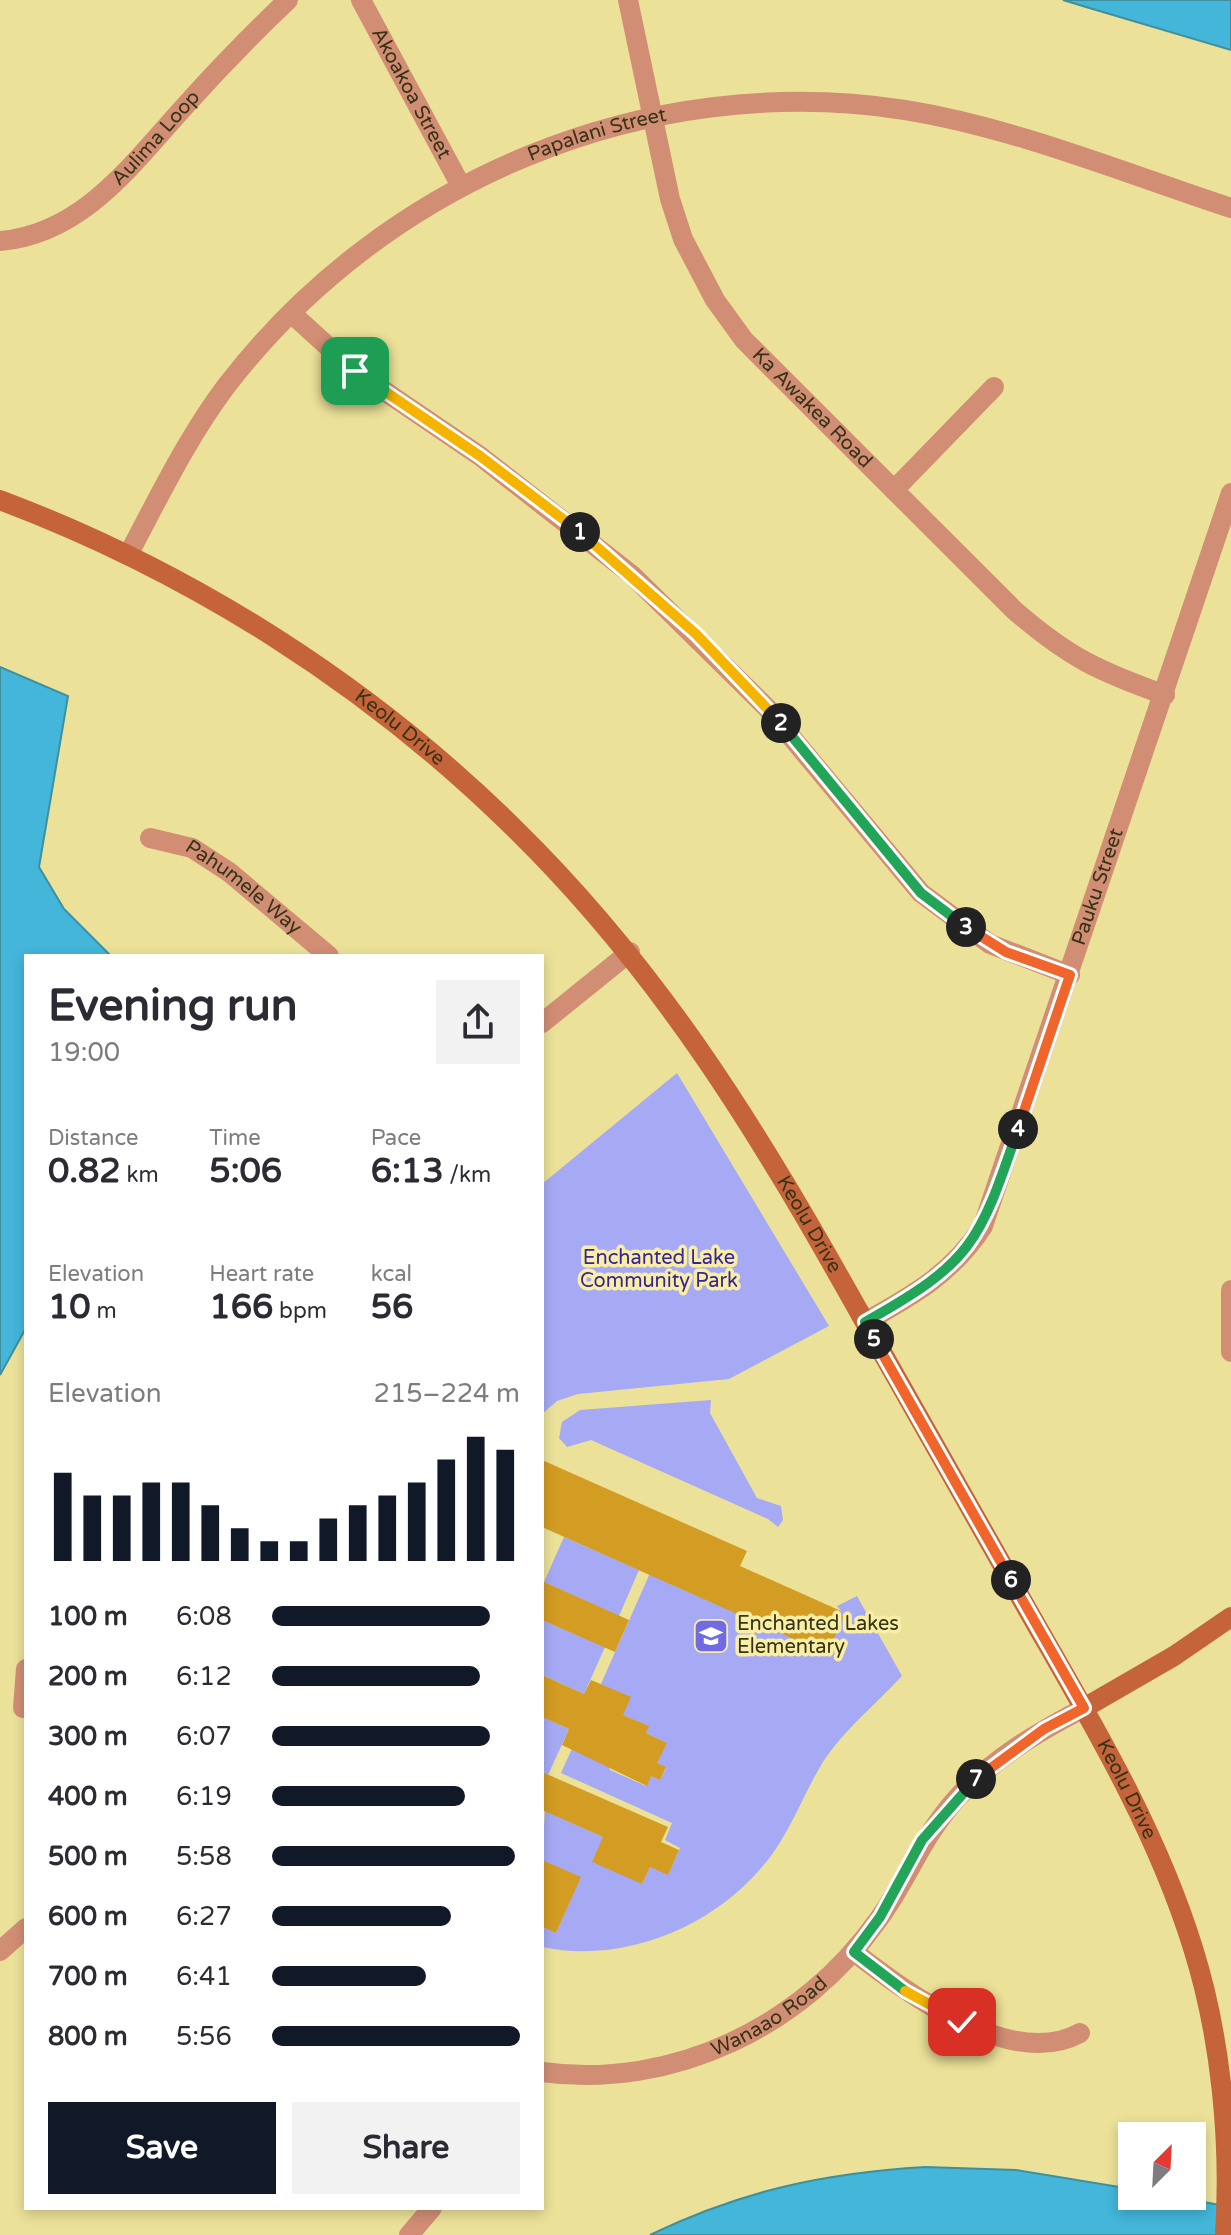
<!DOCTYPE html>
<html lang="en">
<head>
<meta charset="utf-8">
<style>
  body { margin:0; font-family:"Varela Round",sans-serif; background:#f2f2f3; color:#2b2b33; height:100vh; display:flex; flex-direction:column; font-size:30px; white-space:nowrap }
  * { box-sizing:border-box; margin:0 }
  p { font-size:26px; color:#7c7c81 }
  .icon { flex:none; width:44px; height:44px; fill:none; stroke:currentColor; stroke-width:2; stroke-linecap:round; stroke-linejoin:round }
  .map { position:relative; flex:1; overflow:hidden }
  .details { position:absolute; left:24px; top:954px; width:520px; height:1256px; display:flex; flex-direction:column; background:#fff; border-radius:0px; box-shadow:0 4px 12px #0003 }
  .details>* { flex:none }
  .needle { width:52px; rotate:24deg }
  .controls { position:absolute; left:1118px; top:2122px; display:grid; gap:16px }
  .controls a { display:grid; place-items:center; width:88px; height:88px; border-radius:0px; background:#fff; box-shadow:0 4px 12px #0003; font-size:40px }
  .pin { position:absolute; display:grid; place-items:center; width:68px; height:68px; color:#fff; margin:-34px; border-radius:16px; box-shadow:0 4px 12px #0006 }
  .km { position:absolute; width:40px; height:40px; margin:-20px; border-radius:50%; background:#222; color:#fff; font-size:22px; line-height:40px; text-align:center }
  .round { display:grid; place-items:center; flex:none; width:84px; height:84px; border-radius:0px; background:#f2f2f3 }
  .summary { display:flex; align-items:center; justify-content:space-between; height:136px; padding:0 24px }
  h1 { font-size:44px; font-weight:800; line-height:60px }
  .stats { display:grid; grid-template-columns:repeat(3,1fr); gap:12px; height:136px; padding:8px 24px }
  .stats div { display:grid; align-content:center }
  .stats b { font-size:34px; font-weight:800 }
  .stats small { font-size:22px; font-weight:400 }
  .stats p { font-size:22px }
  .chart { height:224px; padding:16px 24px }
  .chart p { display:flex; justify-content:space-between }
  .chart svg { width:100%; height:144px; margin-top:8px; stroke:#111827; stroke-width:6 }
  .primary-button { display:flex; gap:16px; margin-top:auto; padding:16px 24px }
  .primary-button a { flex:1; height:92px; border-radius:0px; background:#111827; color:#fff; font-size:32px; font-weight:800; line-height:92px; text-align:center }
  .primary-button a+a { background:#f2f2f3; color:#2b2b33 }
  ul { padding:0 24px; list-style:none; font-size:26px }
  li { display:grid; grid-template-columns:128px 96px 1fr; align-items:center; height:60px }
  li i { height:20px; border-radius:10px; background:#111827 }
  .map>svg:first-child { display:block }
  .green { fill:#a6aaf5 }
  .water { fill:#43b6d9; stroke:#3f8f9e; stroke-width:2 }
  .building { fill:#d39c23 }
  .lines { fill:none; stroke-linecap:round; stroke-linejoin:round }
  .street { stroke:#d18e74; stroke-width:20 }
  .secondary { stroke:#c5633b; stroke-width:20 }
  .split-1-casing { stroke:#fff; stroke-width:16 }
  .split-2-casing { stroke:#fff; stroke-width:16 }
  .split-3-casing { stroke:#fff; stroke-width:16 }
  .split-4-casing { stroke:#fff; stroke-width:16 }
  .split-5-casing { stroke:#fff; stroke-width:16 }
  .split-6-casing { stroke:#fff; stroke-width:16 }
  .split-7-casing { stroke:#fff; stroke-width:16 }
  .split-8-casing { stroke:#fff; stroke-width:16 }
  .split-9-casing { stroke:#fff; stroke-width:16 }
  .split-1 { stroke:#f5b400; stroke-width:10 }
  .split-2 { stroke:#f5b400; stroke-width:10 }
  .split-3 { stroke:#22a559; stroke-width:10 }
  .split-4 { stroke:#f0652b; stroke-width:10 }
  .split-5 { stroke:#22a559; stroke-width:10 }
  .split-6 { stroke:#f0652b; stroke-width:10 }
  .split-7 { stroke:#f0652b; stroke-width:10 }
  .split-8 { stroke:#22a559; stroke-width:10 }
  .split-9 { stroke:#f5b400; stroke-width:10 }
  .labels { text-anchor:middle; dominant-baseline:central; stroke-width:7; stroke-linejoin:round; paint-order:stroke }
  .street-label { font-size:20px; fill:#373315; stroke:#f8eea5 }
  .park-label { font-size:20px; fill:#382595; stroke:#f8eea5 }
  .poi-label { font-size:20px; fill:#373315; stroke:#f8eea5; text-anchor:start }
</style>
</head>
<body>
<div class="map">
<svg width="1231" height="2235" viewBox="0 0 1231 2235">
  <rect width="100%" height="100%" fill="#ebe199"/>
  <g class="green">
    <polygon points="677,1073 829,1326 729,1379 578,1394 557,1401 542,1414 542,1184"/>
    <polygon points="711,1400 710,1413 757,1498 781,1506 783,1520 778,1527 768,1519 591,1440 567,1447 559,1438 562,1422 580,1410"/>
    <path d="M669,1530L670,1584L827,1653L841,1611L837,1606L857,1596L902,1676C877,1703 843,1731 823,1762C805,1791 793,1825 773,1853C723,1923 628,1965 542,1947V1927L556,1933L580,1878L542,1860L545,1811L603,1837L642,1884L650,1867L668,1874L680,1848L665,1840L672,1823L561,1773L589,1711L610,1770L646,1786L651,1776L660,1780L666,1768L657,1763L666,1743L646,1733L648,1726L593,1702Z"/>
    <polygon points="564,1537 639,1570 619,1616 544,1582"/>
    <polygon points="542,1620 605,1647 584,1694 542,1675"/>
    <polygon points="542,1717 569,1729 548,1775 542,1772"/>
  </g>
  <g class="water">
    <polygon points="1063,0 1231,0 1231,50 1086,7"/>
    <polygon points="0,667 68,696 39,867 64,909 111,956 26,956 26,1328 0,1375"/>
    <path d="M925,2167L1016,2170L1132,2189V2196H1171L1231,2207V2235H650C741,2191 824,2173 925,2167Z"/>
  </g>
  <g class="building">
    <polygon points="542,1460 747,1551 740,1566 841,1611 839,1614 844,1616 827,1654 542,1527"/>
    <polygon points="542,1581 629,1620 615,1652 542,1620"/>
    <polygon points="542,1675 584,1694 591,1680 631,1697 623,1715 649,1726 646,1733 667,1743 657,1763 666,1767 660,1780 651,1776 647,1786 562,1745 569,1729 542,1717"/>
    <polygon points="542,1772 668,1827 661,1842 679,1850 668,1875 650,1867 642,1884 592,1862 603,1837 542,1810"/>
    <polygon points="542,1860 581,1877 556,1933 542,1927"/>
  </g>
  <g class="lines">
    <g class="street">
      <path id="s1" d="M361,0L461,186"/>
      <path id="s2" d="M628,0L670,199L683,239L715,300L744,340L1014,610C1068,657 1098,671 1165,695"/>
      <path id="s3" d="M0,241C83,234 133,163 185,106C218,69 252,34 288,0"/>
      <polyline points="291,313 355,371 480,456 632,575 767,708 921,893 990,944 1070,975"/>
      <polyline points="894,490 994,387"/>
      <path id="s4" d="M128,555C159,497 187,438 227,385C385,180 647,70 905,110C1016,128 1124,173 1231,208"/>
      <path id="s5" d="M150,838L192,848L229,872L329,956"/>
      <polyline points="542,1023 630,952"/>
      <polyline points="1231,1290 1231,1352"/>
      <path id="s6" d="M865,1322C912,1296 953,1273 983,1226L1231,493"/>
      <polyline points="23,1708 26,1669"/>
      <polyline points="0,1951 26,1928"/>
      <path d="M854,1952C906,1992 1011,2071 1080,2033"/>
      <path id="s7" d="M542,2072C673,2090 803,2026 878,1920C908,1879 921,1838 957,1798C992,1759 1038,1732 1084,1708"/>
      <polyline points="409,2235 432,2208"/>
    </g>
    <g class="secondary">
      <path id="s8" d="M0,500C191,572 368,684 514,828C664,975 760,1135 862,1317C907,1398 954,1478 999,1559C1069,1686 1150,1809 1193,1948C1221,2037 1231,2142 1225,2235"/>
      <polyline points="1084,1708 1174,1656 1231,1617"/>
    </g>
  </g>
  <g class="lines">
    <g class="split-1-casing">
      <polyline id="split-1" points="355,371 480,456 580,532"/>
    </g>
    <g class="split-2-casing">
      <polyline id="split-2" points="580,532 696,634 781,723"/>
    </g>
    <g class="split-3-casing">
      <polyline id="split-3" points="781,723 921,893 966,927"/>
    </g>
    <g class="split-4-casing">
      <polyline id="split-4" points="966,927 1006,952 1070,975 1018,1129"/>
    </g>
    <g class="split-5-casing">
      <path id="split-5" d="M874,1339L865,1322C972,1262 979,1244 1018,1129"/>
    </g>
    <g class="split-6-casing">
      <polyline id="split-6" points="874,1339 1011,1580"/>
    </g>
    <g class="split-7-casing">
      <polyline id="split-7" points="976,1779 1044,1729 1084,1708 1011,1580"/>
    </g>
    <g class="split-8-casing">
      <polyline id="split-8" points="905,1991 854,1952 880,1917 922,1840 976,1779"/>
    </g>
    <g class="split-9-casing">
      <polyline id="split-9" points="905,1991 962,2022"/>
    </g>
    <use href="#split-1" class="split-1"/>
    <use href="#split-2" class="split-2"/>
    <use href="#split-3" class="split-3"/>
    <use href="#split-4" class="split-4"/>
    <use href="#split-5" class="split-5"/>
    <use href="#split-6" class="split-6"/>
    <use href="#split-7" class="split-7"/>
    <use href="#split-8" class="split-8"/>
    <use href="#split-9" class="split-9"/>
  </g>
  <defs>
    <g id="school-square" transform="scale(1.8)"><rect x="-9" y="-9" width="18" height="18" rx="4" fill="#706ae5" stroke="#f8eea5"/><path d="M0-5L7-2L0 1L-7-2ZM-4 1L0 2.5L4 1V4Q0 6-4 4Z" fill="#fff"/></g>
  </defs>
  <g fill-rule="evenodd">
    <use href="#school-square" x="711" y="1636"/>
  </g>
  <g class="labels">
    <g class="street-label">
      <text stroke="none"><textPath href="#s1" startOffset="106">Akoakoa Street</textPath></text>
      <text stroke="none"><textPath href="#s4" startOffset="652">Papalani Street</textPath></text>
      <text stroke="none"><textPath href="#s3" startOffset="192">Aulima Loop</textPath></text>
      <text stroke="none"><textPath href="#s2" startOffset="460">Ka Awakea Road</textPath></text>
      <text stroke="none"><textPath href="#s8" startOffset="462">Keolu Drive</textPath></text>
      <text stroke="none"><textPath href="#s6" startOffset="512">Pauku Street</textPath></text>
      <text stroke="none"><textPath href="#s5" startOffset="108">Pahumele Way</textPath></text>
      <text stroke="none"><textPath href="#s8" startOffset="1110">Keolu Drive</textPath></text>
      <text stroke="none"><textPath href="#s8" startOffset="1758">Keolu Drive</textPath></text>
      <text stroke="none"><textPath href="#s7" startOffset="240">Wanaao Road</textPath></text>
    </g>
    <g class="park-label">
      <text x="659" y="1258">Enchanted Lake<tspan x="659" dy="23">Community Park</tspan></text>
    </g>
    <g class="poi-label">
      <text x="737" y="1624">Enchanted Lakes<tspan x="737" dy="23">Elementary</tspan></text>
    </g>
  </g>
</svg>
<div class="controls">
<a><svg class="needle" viewBox="-14 -14 28 28"><path d="M0-13l5 13h-10z" fill="#e53935"/><path d="M0 13l5-13h-10z" fill="#7c7c81"/></svg></a>
</div>
<div class="pin" style="left:355px;top:371px;background:#1e9e55"><svg class="icon" aria-label="arrive" viewBox="0 0 24 24"><path d="M6 21V4h12l-3 4 3 4H6"/></svg></div>
<div class="pin" style="left:962px;top:2022px;background:#d93025"><svg class="icon" aria-label="check" viewBox="0 0 24 24"><path d="M5 12l5 5 9-10"/></svg></div>
<b class="km" style="left:580px;top:532px">1</b>
<b class="km" style="left:781px;top:723px">2</b>
<b class="km" style="left:966px;top:927px">3</b>
<b class="km" style="left:1018px;top:1129px">4</b>
<b class="km" style="left:874px;top:1339px">5</b>
<b class="km" style="left:1011px;top:1580px">6</b>
<b class="km" style="left:976px;top:1779px">7</b>
<section class="details">
<div class="summary"><div><h1>Evening run</h1><p>19:00</p></div><a class="round"><svg class="icon" aria-label="share" viewBox="0 0 24 24"><path d="M12 15V3M7 8l5-5 5 5M5 13v7h14v-7"/></svg></a></div>
<div class="stats">
<div><p>Distance</p><b>0.82<small> km</small></b></div>
<div><p>Time</p><b>5:06</b></div>
<div><p>Pace</p><b>6:13<small> /km</small></b></div>
</div>
<div class="stats">
<div><p>Elevation</p><b>10<small> m</small></b></div>
<div><p>Heart rate</p><b>166<small> bpm</small></b></div>
<div><p>kcal</p><b>56</b></div>
</div>
<div class="chart"><p><span>Elevation</span>215–224 m</p>
<svg viewBox="0 0 160 44" preserveAspectRatio="none"><path d="M5 44V17M15 44V24M25 44V24M35 44V20M45 44V20M55 44V27M65 44V34M75 44V38M85 44V38M95 44V31M105 44V27M115 44V24M125 44V20M135 44V13M145 44V6M155 44V10"/></svg>
</div>
<ul>
<li><b>100 m</b>6:08<i style="width:88%"></i></li>
<li><b>200 m</b>6:12<i style="width:84%"></i></li>
<li><b>300 m</b>6:07<i style="width:88%"></i></li>
<li><b>400 m</b>6:19<i style="width:78%"></i></li>
<li><b>500 m</b>5:58<i style="width:98%"></i></li>
<li><b>600 m</b>6:27<i style="width:72%"></i></li>
<li><b>700 m</b>6:41<i style="width:62%"></i></li>
<li><b>800 m</b>5:56<i style="width:100%"></i></li>
</ul>
<div class="primary-button"><a>Save</a><a>Share</a></div>
</section>
</div>
</body>
</html>
